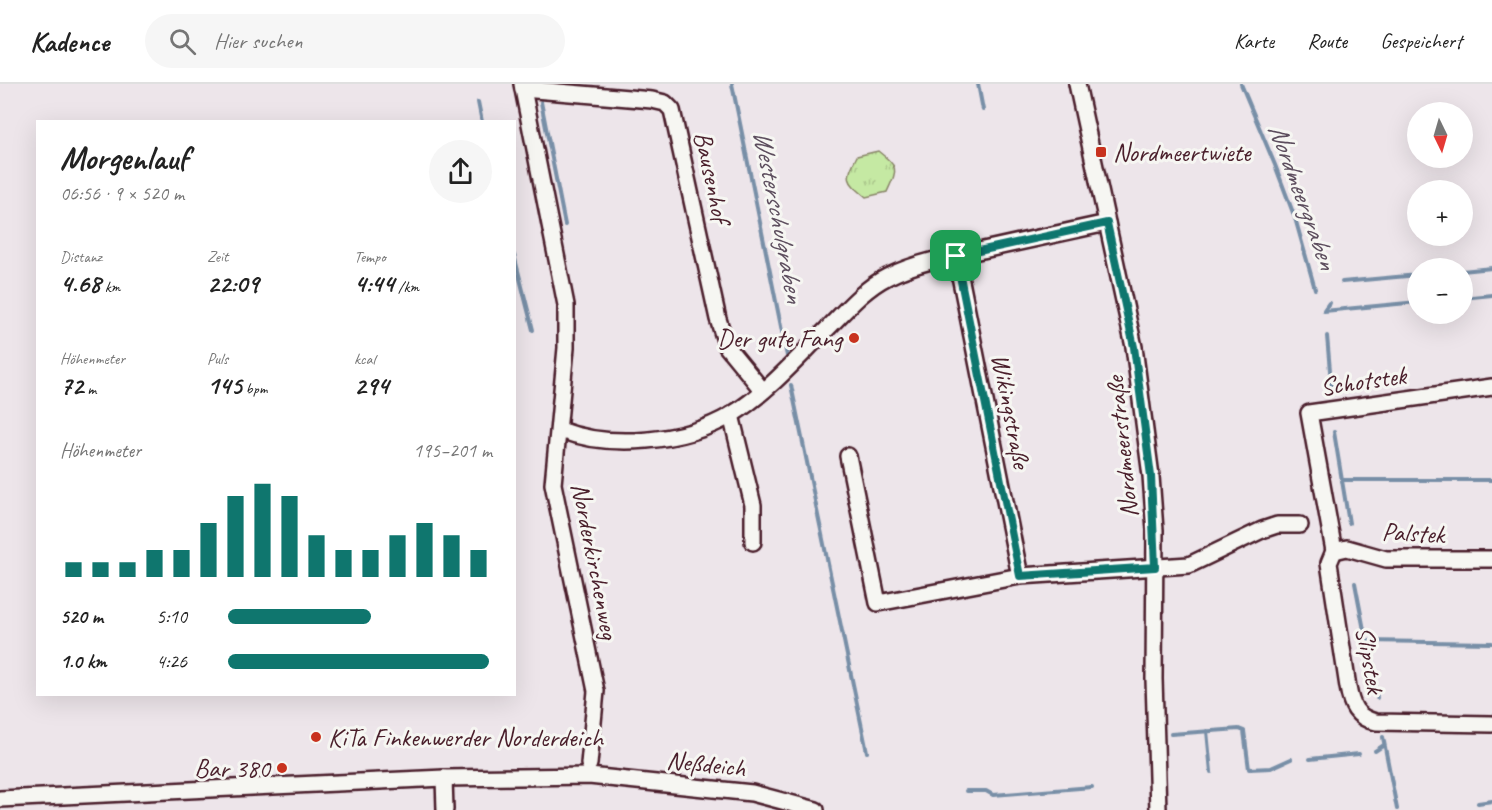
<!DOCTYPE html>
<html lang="de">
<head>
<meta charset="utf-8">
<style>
  body { margin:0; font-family:Caveat,sans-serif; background:#f6f6f6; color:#222; height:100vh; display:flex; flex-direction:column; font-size:22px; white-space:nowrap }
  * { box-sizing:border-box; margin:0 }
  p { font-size:20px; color:#767676 }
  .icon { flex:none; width:33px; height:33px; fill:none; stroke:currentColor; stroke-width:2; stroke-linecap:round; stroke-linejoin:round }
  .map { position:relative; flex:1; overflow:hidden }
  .sheet { position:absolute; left:36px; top:36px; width:480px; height:576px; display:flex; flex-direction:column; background:#fff; border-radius:0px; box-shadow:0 6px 24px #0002 }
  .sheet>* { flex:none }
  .needle { width:39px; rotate:175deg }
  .buttons { position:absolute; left:1407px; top:18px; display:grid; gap:12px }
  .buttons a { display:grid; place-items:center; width:66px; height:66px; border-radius:50%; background:#fff; box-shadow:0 6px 24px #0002; font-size:30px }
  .pin { position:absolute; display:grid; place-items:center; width:51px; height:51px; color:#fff; margin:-26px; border-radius:12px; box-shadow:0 3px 9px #0006 }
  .round { display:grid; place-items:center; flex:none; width:63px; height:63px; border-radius:32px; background:#f6f6f6 }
  .head { display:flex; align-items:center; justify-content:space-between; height:102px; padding:0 24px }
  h1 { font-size:33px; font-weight:700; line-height:45px }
  .figures { display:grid; grid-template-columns:repeat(3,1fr); gap:9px; height:102px; padding:6px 24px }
  .figures div { display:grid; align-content:center }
  .figures b { font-size:26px; font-weight:700 }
  .figures small { font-size:16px; font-weight:400 }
  .figures p { font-size:16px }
  .chart { height:168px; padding:12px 24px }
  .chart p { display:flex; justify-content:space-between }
  .chart svg { width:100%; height:108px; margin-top:6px; stroke:#0f766e; stroke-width:6 }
  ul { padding:0 24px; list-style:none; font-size:20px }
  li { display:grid; grid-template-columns:96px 72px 1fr; align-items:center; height:45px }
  li i { height:15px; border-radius:8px; background:#0f766e }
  header { display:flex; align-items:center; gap:36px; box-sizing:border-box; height:84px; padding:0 30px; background:#fff; border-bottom:2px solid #e0e0e0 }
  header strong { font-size:28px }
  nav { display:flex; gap:33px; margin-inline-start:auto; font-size:21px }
  .search { width:420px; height:54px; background:#f6f6f6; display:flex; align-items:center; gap:15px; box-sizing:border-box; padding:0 21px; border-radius:33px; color:#767676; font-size:22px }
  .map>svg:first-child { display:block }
  .park { fill:url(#park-tufts); stroke:#888467; stroke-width:1.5 }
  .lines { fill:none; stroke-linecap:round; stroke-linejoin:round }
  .stream { stroke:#788fa7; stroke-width:4 }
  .minor-casing { stroke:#4a1f2b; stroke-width:20 }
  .minor { stroke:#f6f6f2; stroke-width:15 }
  .route-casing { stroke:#fff; stroke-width:12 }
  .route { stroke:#0f766e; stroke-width:8 }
  .poi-dot { fill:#c8321e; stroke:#f6f6f2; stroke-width:2 }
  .labels { text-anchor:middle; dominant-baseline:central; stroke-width:6; stroke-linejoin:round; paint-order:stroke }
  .poi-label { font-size:26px; fill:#4a1f2b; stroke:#f6f6f2; text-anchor:start }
  .street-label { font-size:26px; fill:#4a1f2b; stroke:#f6f6f2 }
  .water-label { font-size:27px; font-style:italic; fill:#5d4e5e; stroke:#f6f6f2 }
</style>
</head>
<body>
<header>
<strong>Kadence</strong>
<div class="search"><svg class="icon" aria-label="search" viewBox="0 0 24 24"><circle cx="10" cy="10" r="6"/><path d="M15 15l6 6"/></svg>Hier suchen</div>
<nav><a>Karte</a><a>Route</a><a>Gespeichert</a></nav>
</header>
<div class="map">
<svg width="1492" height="726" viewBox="0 0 1492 726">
  <defs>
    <pattern id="park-tufts" width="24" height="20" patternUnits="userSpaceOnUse" patternTransform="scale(1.5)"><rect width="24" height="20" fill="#c5e9a3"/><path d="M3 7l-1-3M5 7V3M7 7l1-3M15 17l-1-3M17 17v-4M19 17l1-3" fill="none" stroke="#abc78c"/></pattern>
  </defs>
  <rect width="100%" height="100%" fill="#ede5ea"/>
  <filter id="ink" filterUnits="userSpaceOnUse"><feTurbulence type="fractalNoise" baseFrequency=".0167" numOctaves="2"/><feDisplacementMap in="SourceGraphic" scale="12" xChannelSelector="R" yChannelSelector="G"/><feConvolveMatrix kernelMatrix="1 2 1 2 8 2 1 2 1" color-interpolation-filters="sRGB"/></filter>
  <g filter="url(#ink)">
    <path class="park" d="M878,67C899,84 898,84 887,108L866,113C846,96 845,96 857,72Z"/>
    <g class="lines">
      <g class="stream">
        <polyline points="732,0 787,272"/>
        <polyline points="978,0 983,26"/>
        <polyline points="1241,0 1275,81 1295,134 1315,205"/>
        <polyline points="478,18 482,38"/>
        <polyline points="541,18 565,141"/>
        <polyline points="514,171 533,246"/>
        <polyline points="1462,187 1492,184"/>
        <polyline points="1342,198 1418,191"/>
        <polyline points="1462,214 1492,211"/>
        <polyline points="1324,226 1329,219"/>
        <polyline points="1324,227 1418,218"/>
        <polyline points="1327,252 1332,310"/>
        <polyline points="791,301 867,668"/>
        <polyline points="1334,348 1349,439"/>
        <polyline points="1342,396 1492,396"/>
        <polyline points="1355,499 1377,614"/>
        <polyline points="1366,557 1492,559"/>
        <polyline points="1207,647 1211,688"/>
        <polyline points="1171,650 1239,645 1244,647 1249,685 1271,684 1291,675"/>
        <polyline points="1383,653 1397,725"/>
        <polyline points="1375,667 1384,661"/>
        <polyline points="1310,675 1359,670"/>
        <polyline points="966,707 986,707 993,711 1092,703"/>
        <polyline points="1478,719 1492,717"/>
      </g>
      <g class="minor-casing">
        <g id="minor">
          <polyline points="522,0 566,221 566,264 553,400 596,607 589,680"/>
          <polyline points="1077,0 1134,263 1151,392 1155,446 1154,595 1158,726"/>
          <polyline points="523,5 652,16 665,19 672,26 718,235 727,263 763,307"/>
          <polyline points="956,172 1020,492"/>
          <polyline points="731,331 753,421 753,458"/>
          <path d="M560,346C610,365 684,359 731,331C764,311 792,280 819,253C840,233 861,206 887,193C917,178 951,172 983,166C1025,157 1066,148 1107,139"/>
          <polyline points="848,372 878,519 1020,492 1189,481 1262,446 1277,441 1300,441"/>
          <polyline points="1334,467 1309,329 1492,303"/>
          <path d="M1334,467L1329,479L1348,603C1351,621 1356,634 1376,638L1492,640"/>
          <polyline points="1334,467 1347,464 1386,475 1492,475"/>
          <polyline points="444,694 445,726"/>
          <polyline points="0,715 444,694 589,692 752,709 816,726"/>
        </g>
      </g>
      <use href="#minor" class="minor"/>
    </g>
  </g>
  <g class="lines" filter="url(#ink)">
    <g class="route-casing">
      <polygon id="route" points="1107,139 1134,263 1151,392 1155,483 1020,492 956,172"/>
    </g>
    <use href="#route" class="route"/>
  </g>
  <g class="poi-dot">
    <rect x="1095" y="62" width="12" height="12" rx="3"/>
    <circle cx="854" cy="254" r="6"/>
    <circle cx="316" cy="653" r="6"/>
    <circle cx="282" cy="684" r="6"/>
  </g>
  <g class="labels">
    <g class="poi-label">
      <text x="1113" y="68">Nordmeertwiete</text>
      <text x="842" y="254" text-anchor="end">Der gute Fang</text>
      <text x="328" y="653">KiTa Finkenwerder Norderdeich</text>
      <text x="270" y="684" text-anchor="end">Bar 380</text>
    </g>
    <g class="street-label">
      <text transform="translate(712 93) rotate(78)">Bausenhof</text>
      <text transform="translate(1363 297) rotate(-8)">Schotstek</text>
      <text transform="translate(1011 327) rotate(79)">Wikingstraße</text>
      <text transform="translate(1122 363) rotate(-96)">Nordmeerstraße</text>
      <text transform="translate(1413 449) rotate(3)">Palstek</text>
      <text transform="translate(595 477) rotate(79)">Norderkirchenweg</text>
      <text transform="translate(1370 576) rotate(80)">Slipstek</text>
      <text transform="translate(706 680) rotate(6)">Neßdeich</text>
    </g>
    <g class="water-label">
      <text transform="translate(1303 112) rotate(70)">Nordmeergraben</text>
      <text transform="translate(779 132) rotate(79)">Westerschulgraben</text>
    </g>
  </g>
</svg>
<div class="buttons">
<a><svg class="needle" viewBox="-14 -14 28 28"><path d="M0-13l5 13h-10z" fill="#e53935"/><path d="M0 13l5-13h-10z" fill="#767676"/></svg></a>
<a>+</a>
<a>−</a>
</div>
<div class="pin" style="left:956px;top:172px;background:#1e9e55"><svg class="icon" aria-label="arrive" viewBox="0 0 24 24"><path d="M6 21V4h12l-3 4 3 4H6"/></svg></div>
<section class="sheet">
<div class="head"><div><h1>Morgenlauf</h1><p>06:56 · 9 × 520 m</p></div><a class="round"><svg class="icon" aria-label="share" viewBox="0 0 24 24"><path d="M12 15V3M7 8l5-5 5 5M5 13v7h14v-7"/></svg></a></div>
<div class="figures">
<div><p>Distanz</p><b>4.68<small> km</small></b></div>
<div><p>Zeit</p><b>22:09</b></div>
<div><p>Tempo</p><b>4:44<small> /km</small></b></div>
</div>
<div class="figures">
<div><p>Höhenmeter</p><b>72<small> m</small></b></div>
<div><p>Puls</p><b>145<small> bpm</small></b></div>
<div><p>kcal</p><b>294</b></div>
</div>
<div class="chart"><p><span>Höhenmeter</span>195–201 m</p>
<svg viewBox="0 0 160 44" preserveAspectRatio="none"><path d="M5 44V38M15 44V38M25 44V38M35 44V33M45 44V33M55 44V22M65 44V11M75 44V6M85 44V11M95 44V27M105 44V33M115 44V33M125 44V27M135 44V22M145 44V27M155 44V33"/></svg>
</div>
<ul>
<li><b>520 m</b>5:10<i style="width:54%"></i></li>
<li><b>1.0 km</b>4:26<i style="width:99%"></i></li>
</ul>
</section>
</div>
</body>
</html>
